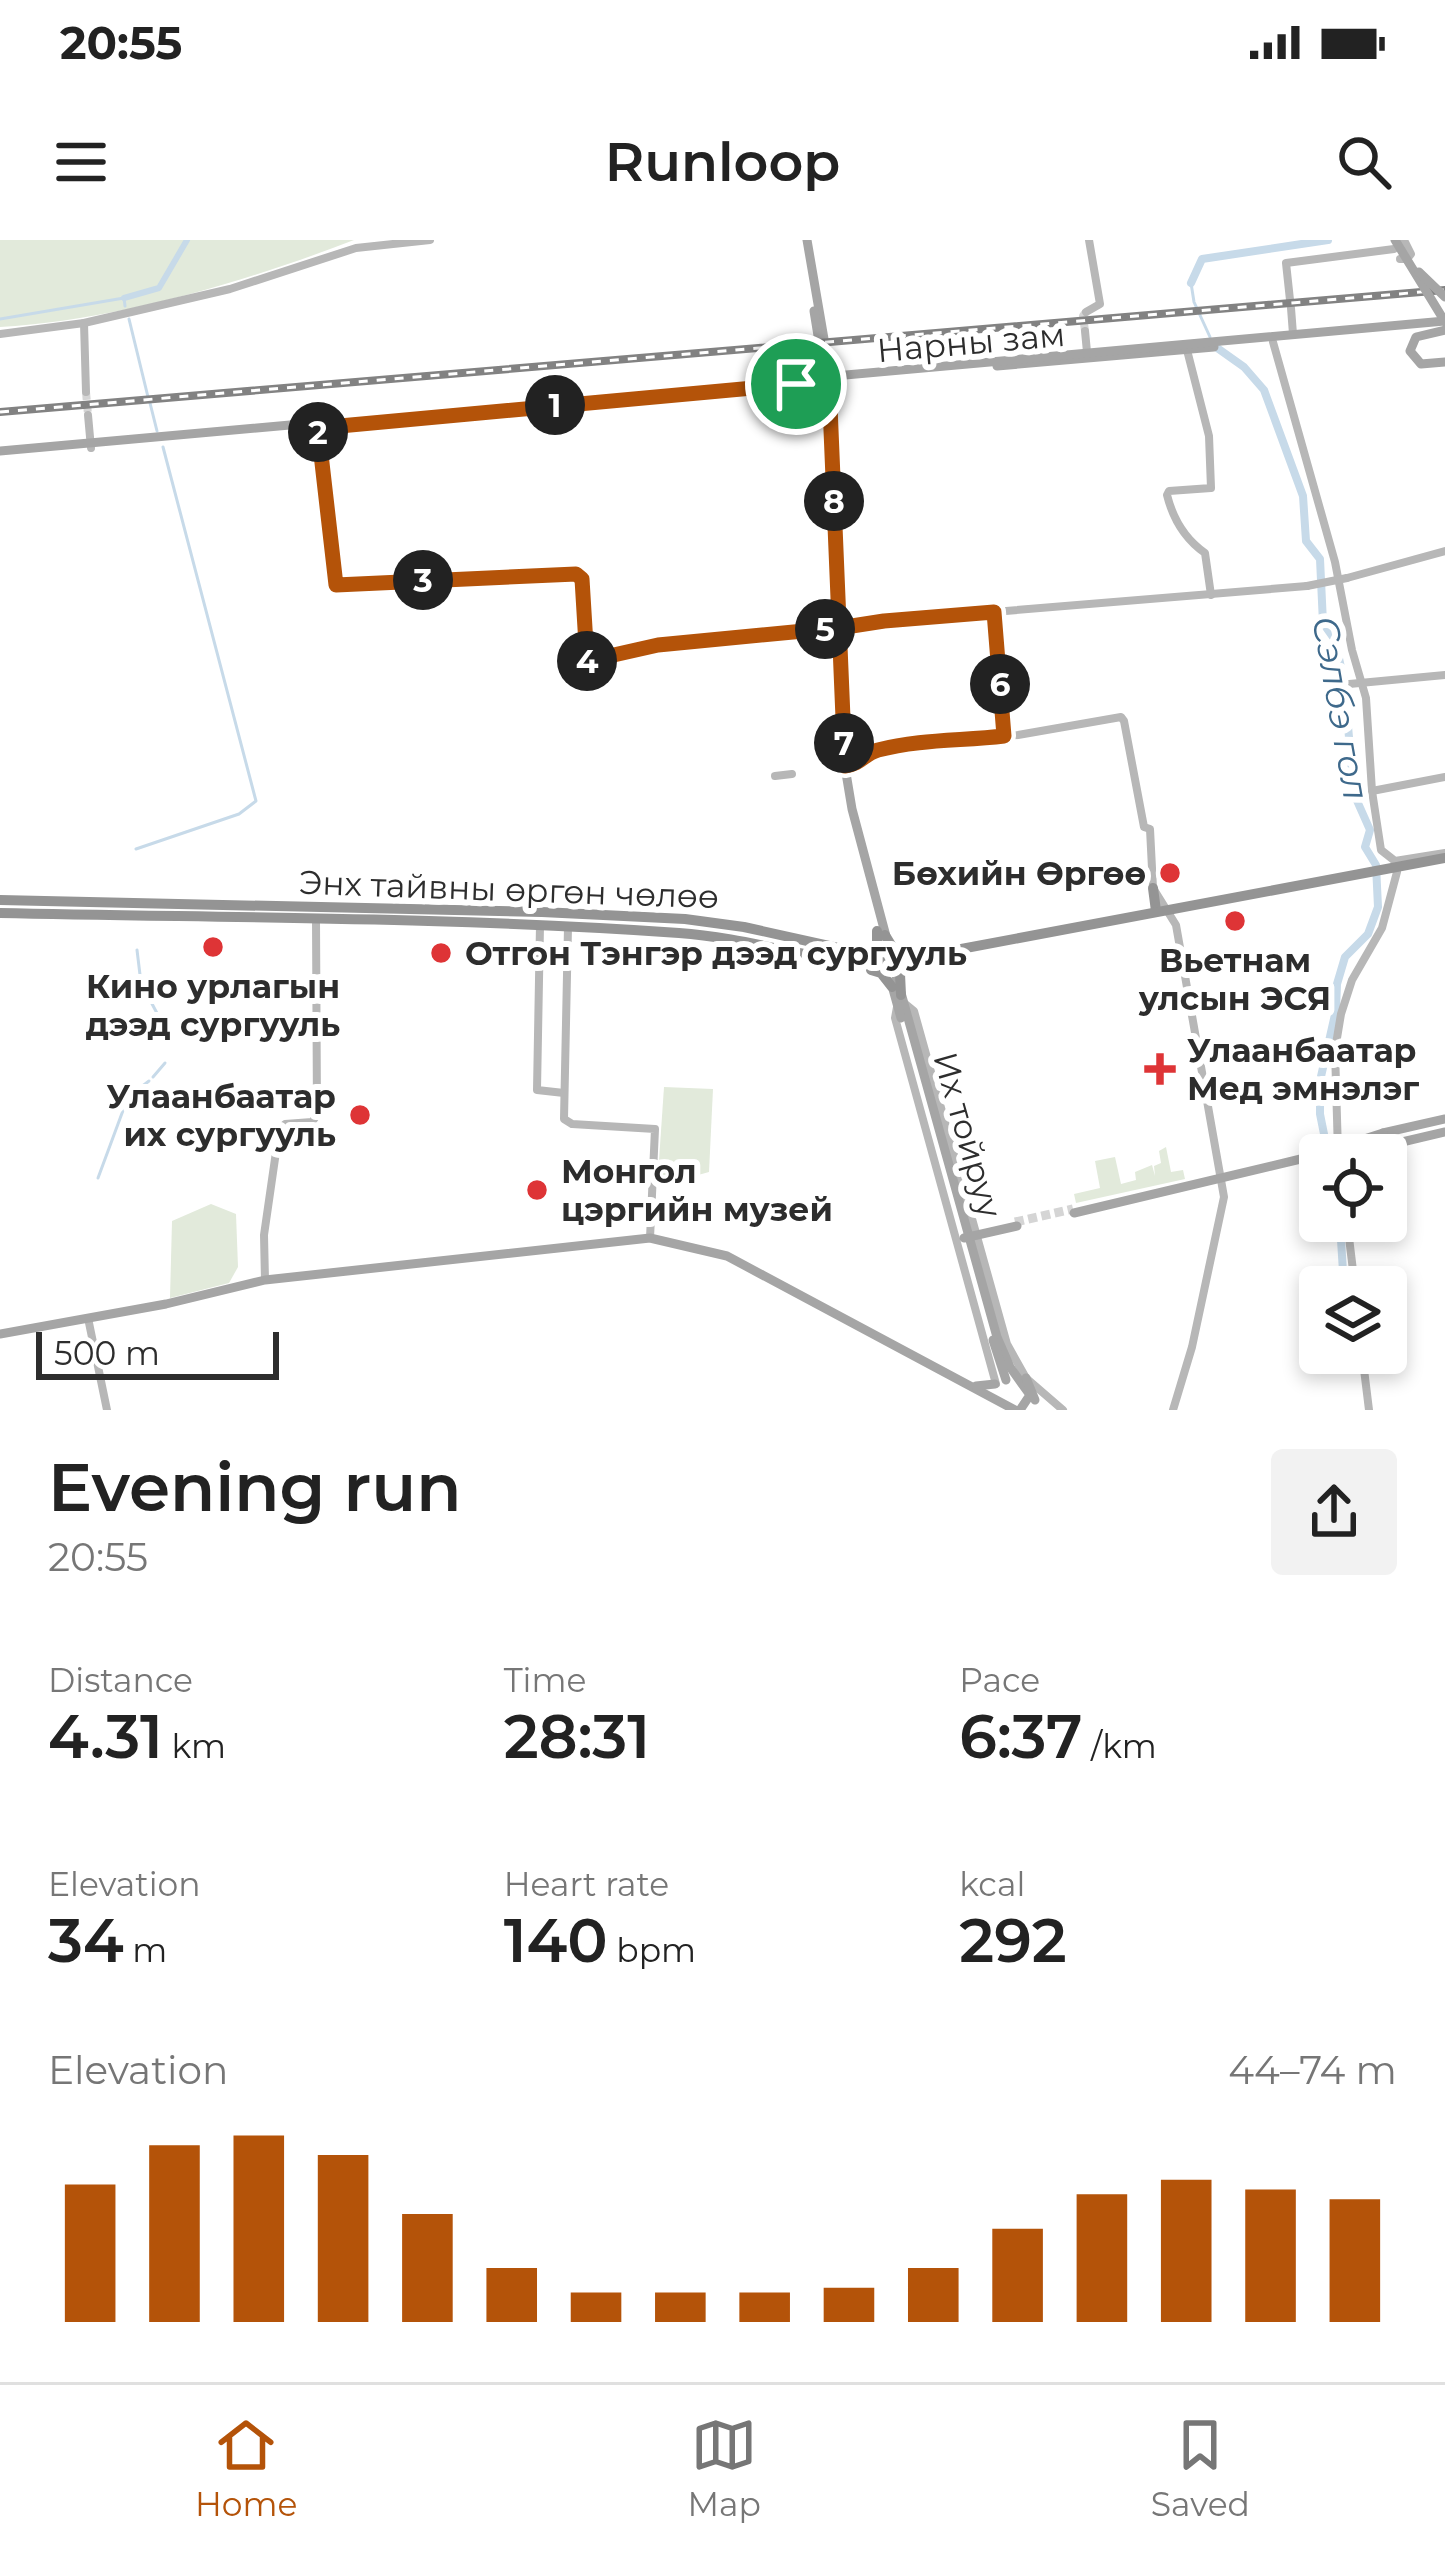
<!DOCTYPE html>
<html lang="en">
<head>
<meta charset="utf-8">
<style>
  body { margin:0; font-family:Montserrat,sans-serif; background:#f2f2f2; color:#222; height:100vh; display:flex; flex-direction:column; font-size:45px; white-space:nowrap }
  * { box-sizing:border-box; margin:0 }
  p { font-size:39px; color:#767676 }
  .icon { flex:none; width:66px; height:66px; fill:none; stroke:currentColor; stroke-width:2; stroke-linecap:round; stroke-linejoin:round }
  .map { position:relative; height:1170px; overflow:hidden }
  .details { display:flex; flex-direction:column; background:#fff; flex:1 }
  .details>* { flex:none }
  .controls { position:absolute; left:1299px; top:894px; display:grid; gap:24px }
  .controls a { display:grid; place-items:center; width:108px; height:108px; border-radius:12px; background:#fff; box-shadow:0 6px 18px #0003; font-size:60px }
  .scale { position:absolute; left:36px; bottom:30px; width:243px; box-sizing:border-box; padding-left:12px; border:6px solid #2d2d2d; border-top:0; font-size:33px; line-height:42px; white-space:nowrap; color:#2d2d2d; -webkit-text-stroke:9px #fff; paint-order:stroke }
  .pin { position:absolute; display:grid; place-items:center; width:102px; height:102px; color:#fff; margin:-51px; border:6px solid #fff; border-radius:50%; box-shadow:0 3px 12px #0007 }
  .km { position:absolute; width:60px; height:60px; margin:-30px; border-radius:50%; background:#222; color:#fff; font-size:33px; line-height:60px; text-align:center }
  .round { display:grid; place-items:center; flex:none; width:126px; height:126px; border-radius:12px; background:#f2f2f2 }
  .headline { display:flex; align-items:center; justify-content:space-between; height:204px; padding:0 48px }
  h1 { font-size:66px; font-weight:600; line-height:90px }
  .stats { display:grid; grid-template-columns:repeat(3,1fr); gap:18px; height:204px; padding:12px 48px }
  .stats div { display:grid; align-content:center }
  .stats b { font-size:60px; font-weight:600 }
  .stats small { font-size:33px; font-weight:400 }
  .stats p { font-size:33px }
  .chart { height:336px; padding:24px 48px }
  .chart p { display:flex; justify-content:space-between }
  .chart svg { width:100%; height:216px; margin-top:12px; stroke:#b45309; stroke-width:6 }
  .status { display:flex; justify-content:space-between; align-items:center; height:84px; padding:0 60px; background:#fff; direction:ltr }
  .status svg { height:33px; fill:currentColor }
  header { display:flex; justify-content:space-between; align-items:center; height:156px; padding:0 48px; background:#fff; font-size:54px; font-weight:600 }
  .dock { display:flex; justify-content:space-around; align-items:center; height:168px; border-top:3px solid #e0e0e0; background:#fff; font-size:33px; color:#767676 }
  .dock a { display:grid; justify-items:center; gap:6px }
  .dock .current { color:#b45309 }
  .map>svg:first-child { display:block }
  .green { fill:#e2eadb }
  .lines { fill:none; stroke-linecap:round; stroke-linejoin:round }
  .stream { stroke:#c7dae9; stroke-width:3 }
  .canal { stroke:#c7dae9; stroke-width:6 }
  .river { stroke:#c7dae9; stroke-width:8 }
  .secondary-tunnel { stroke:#d5d5d5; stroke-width:8; stroke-dasharray:8 4; stroke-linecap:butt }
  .primary-tunnel { stroke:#d5d5d5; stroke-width:9; stroke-dasharray:9 4.5; stroke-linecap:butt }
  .secondary { stroke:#b7b7b7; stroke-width:8 }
  .primary { stroke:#a5a5a5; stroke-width:9 }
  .highway { stroke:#949494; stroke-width:10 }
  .rail-casing { stroke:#828282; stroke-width:8 }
  .rail { stroke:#fff; stroke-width:3; stroke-dasharray:9; stroke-linecap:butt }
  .secondary-bridge { stroke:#b7b7b7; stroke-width:8 }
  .primary-bridge { stroke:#a5a5a5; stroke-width:9 }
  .route-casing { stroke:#fff; stroke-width:24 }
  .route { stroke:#b45309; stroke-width:15 }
  .poi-dot { fill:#de3436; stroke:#fff; stroke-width:4.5 }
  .labels { text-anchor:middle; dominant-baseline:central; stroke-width:12; stroke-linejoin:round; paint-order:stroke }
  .street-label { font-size:33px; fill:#2d2d2d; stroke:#fff }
  .poi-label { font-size:33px; font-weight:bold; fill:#2d2d2d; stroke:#fff; text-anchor:start }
  .water-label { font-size:36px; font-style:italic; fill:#3e698b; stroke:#fff }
</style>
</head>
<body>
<div class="status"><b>20:55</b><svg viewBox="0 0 49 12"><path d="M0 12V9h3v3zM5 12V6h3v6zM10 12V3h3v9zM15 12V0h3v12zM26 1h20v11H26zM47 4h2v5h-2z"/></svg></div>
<header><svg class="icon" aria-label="menu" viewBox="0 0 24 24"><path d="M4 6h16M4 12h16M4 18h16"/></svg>Runloop<svg class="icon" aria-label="search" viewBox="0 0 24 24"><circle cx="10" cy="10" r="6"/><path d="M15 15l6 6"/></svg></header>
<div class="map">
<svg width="1445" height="1170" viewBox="0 0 1445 1170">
  <rect width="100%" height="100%" fill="#fff"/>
  <g class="green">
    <path d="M0,0H354C248,41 114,81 0,87Z"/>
    <polygon points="664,847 713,849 709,932 691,937 658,935"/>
    <polygon points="1166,907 1171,932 1183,930 1185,939 1076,963 1074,954 1100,948 1095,921 1115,917 1121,944 1136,940 1135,932 1152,925 1155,936 1154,926 1161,923 1159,911"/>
    <polygon points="211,964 236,974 238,1027 229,1043 170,1058 172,981"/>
  </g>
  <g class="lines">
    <g class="stream">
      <polyline points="1191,43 1194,62 1210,97"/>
      <polyline points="0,79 124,58 125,66"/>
      <polyline points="129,79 148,157"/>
      <polyline points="150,163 157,191"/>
      <polyline points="136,609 239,574 256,561 163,207"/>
      <polyline points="137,710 141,743 159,777"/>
      <polyline points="153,837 165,823"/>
      <polyline points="98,938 128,857 149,841"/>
    </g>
    <polyline class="canal" points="124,58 159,48 187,0"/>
    <g class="river">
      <polyline points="1191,43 1202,19 1328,0"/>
      <polyline points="1213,105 1244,127 1264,150 1303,256 1306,301 1320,319 1323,383 1335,400 1344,441 1354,554 1370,590 1365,607 1376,625 1378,667 1368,694 1345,717 1337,744 1336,770 1320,841 1320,874 1328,914"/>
      <polyline points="1332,981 1341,1000 1344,1047"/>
    </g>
    <g class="secondary-tunnel">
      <polyline points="1085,91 1083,76 1086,72"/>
      <polyline points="86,152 88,175"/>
    </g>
    <polyline class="primary-tunnel" points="1015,982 1073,969"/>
    <g class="secondary">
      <polyline points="1400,19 1407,19 1411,14 1404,0"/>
      <polyline points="1290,60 1286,23 1394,9"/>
      <polyline points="1291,68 1293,94"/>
      <polyline points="1086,72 1100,64 1089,0"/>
      <polyline points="84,83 86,152"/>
      <polyline points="1085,91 1087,112"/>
      <polyline points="0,94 84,83 230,49 356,8 430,0"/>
      <polyline points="1273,102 1335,322 1352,410 1366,458 1372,551 1381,610 1395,621 1445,613"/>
      <path d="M1187,110L1209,196L1211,248L1169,251L1167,255C1173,279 1185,299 1205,313L1211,355"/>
      <polyline points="88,175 91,208"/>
      <path d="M318,188L336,345L576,334L582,339L587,421C616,417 643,405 669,402C738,393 814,400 884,381"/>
      <polyline points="1347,338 1445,311"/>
      <polyline points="994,372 1004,496"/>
      <polyline points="884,381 1307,346"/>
      <polyline points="1328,446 1445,435"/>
      <polyline points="845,527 861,524 873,511 929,501 1018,495 1121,477 1124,481 1144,587 1150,589 1153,648 1176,685 1224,957 1192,1107 1173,1170"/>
      <polyline points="775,536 792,534"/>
      <polyline points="1372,551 1445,537"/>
      <polyline points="540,685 537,850 564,853"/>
      <polyline points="568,687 564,879 572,884 655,889 650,998"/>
      <polyline points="903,762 914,771 1007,1104 1026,1138 1063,1170"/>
      <polyline points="897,767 895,778 996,1144"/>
      <polyline points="1338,912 1335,810 1341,774 1352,740 1382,688 1397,632"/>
      <polyline points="1347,981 1355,1047"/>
      <polyline points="265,1040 264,995 279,891 285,884 312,882 317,875 316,680"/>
      <polyline points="88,1078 107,1170"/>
      <polyline points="1362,1113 1369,1170"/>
    </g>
    <g class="primary">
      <polyline points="807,0 829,128 845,527 852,569 887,700"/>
      <polyline points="814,71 820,108"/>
      <polyline points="1445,90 1416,97 1410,111 1421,124 1445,122"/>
      <polyline points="997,126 1214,107"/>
      <polyline points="0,211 1445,81"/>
      <polyline points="891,717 997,1097 1010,1127 1030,1155 1020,1170"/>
      <polyline points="891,742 901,778"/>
      <polyline points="1383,893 1445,879"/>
      <polyline points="1385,906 1445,892"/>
      <polyline points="1074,973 1309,917"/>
      <polyline points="964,998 1017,986"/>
      <polyline points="0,1094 166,1064 265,1040 650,998 727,1016 1015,1170"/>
      <polyline points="993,1100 1006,1140"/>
      <polyline points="1026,1138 1035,1160"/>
      <polyline points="976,1146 995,1144"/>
    </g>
    <g class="highway">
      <polyline points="1153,648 1156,671"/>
      <polyline points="0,660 542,672 685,679 744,687 897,721 1445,618"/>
      <path d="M0,673C226,678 454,677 679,693C750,698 817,722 887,726"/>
      <polyline points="885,695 896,713 906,717"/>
      <polyline points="866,714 877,711 877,691"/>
      <polyline points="871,730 881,733 892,747"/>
      <polyline points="901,755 900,734 910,725"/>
    </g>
    <g class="rail-casing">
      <polyline id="rail" points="0,172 1445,50"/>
    </g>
    <use href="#rail" class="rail"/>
    <polyline class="secondary-bridge" points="1307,346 1347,338"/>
    <g class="primary-bridge">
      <polyline points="1395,0 1445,82"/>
      <polyline points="1419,32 1445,57"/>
      <polyline points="1328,914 1385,906"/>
      <polyline points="1305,918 1383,893"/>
    </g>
  </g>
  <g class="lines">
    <g class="route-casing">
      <path id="route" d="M796,144L318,188L336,345L576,334L582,339L587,421L658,405L835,388H839L884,381L994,372L1004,496C962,501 920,499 878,510C864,514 861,524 845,526L829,142L796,144"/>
    </g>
    <use href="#route" class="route"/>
  </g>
  <g class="poi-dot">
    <circle cx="1170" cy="633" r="12"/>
    <circle cx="1235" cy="681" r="12"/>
    <circle cx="213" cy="707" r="12"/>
    <circle cx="441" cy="713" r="12"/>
    <path d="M1154 811h12v12h12v12h-12v12h-12v-12h-12v-12h12z"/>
    <circle cx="360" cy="875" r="12"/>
    <circle cx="537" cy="950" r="12"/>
  </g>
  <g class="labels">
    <g class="street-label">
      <text transform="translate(971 102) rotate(-5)">Нарны зам</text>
      <text transform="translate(509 649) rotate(2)">Энх тайвны өргөн чөлөө</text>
      <text transform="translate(968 895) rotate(74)">Их тойруу</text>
    </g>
    <g class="poi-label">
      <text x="1146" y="633" text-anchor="end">Бөхийн Өргөө</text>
      <text x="465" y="713">Отгон Тэнгэр дээд сургууль</text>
      <text x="1235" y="720" text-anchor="middle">Вьетнам<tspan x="1235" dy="38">улсын ЭСЯ</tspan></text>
      <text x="213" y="746" text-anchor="middle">Кино урлагын<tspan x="213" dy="38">дээд сургууль</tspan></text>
      <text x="1187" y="810">Улаанбаатар<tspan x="1187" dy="38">Мед эмнэлэг</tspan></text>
      <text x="336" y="856" text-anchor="end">Улаанбаатар<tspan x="336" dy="38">их сургууль</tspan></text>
      <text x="561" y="931">Монгол<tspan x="561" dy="38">цэргийн музей</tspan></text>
    </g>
    <g class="water-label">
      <text transform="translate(1341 468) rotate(80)">Сэлбэ гол</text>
    </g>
  </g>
</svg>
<div class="controls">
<a><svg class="icon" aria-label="locate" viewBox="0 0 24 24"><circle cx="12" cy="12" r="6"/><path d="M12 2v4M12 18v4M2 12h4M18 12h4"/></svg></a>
<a><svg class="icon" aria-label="layers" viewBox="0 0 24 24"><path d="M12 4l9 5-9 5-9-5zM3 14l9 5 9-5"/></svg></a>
</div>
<div class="scale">500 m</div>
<div class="pin" style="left:796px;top:144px;background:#1e9e55"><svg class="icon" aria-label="arrive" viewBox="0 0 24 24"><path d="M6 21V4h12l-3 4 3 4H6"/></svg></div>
<b class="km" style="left:555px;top:165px">1</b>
<b class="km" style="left:318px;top:192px">2</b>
<b class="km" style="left:423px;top:340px">3</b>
<b class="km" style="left:587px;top:421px">4</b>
<b class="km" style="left:825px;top:389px">5</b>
<b class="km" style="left:1000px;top:444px">6</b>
<b class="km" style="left:844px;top:503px">7</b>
<b class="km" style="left:834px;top:261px">8</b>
</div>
<section class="details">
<div class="headline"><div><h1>Evening run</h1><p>20:55</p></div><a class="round"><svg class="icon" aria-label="share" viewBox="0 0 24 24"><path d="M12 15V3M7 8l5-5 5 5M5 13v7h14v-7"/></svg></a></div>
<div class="stats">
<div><p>Distance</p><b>4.31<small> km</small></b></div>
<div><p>Time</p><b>28:31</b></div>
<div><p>Pace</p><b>6:37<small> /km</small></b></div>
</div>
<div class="stats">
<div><p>Elevation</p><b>34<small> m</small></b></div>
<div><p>Heart rate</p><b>140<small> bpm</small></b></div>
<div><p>kcal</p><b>292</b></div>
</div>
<div class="chart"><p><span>Elevation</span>44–74 m</p>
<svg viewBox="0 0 160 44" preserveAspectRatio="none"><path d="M5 44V16M15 44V8M25 44V6M35 44V10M45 44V22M55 44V33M65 44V38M75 44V38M85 44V38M95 44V37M105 44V33M115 44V25M125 44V18M135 44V15M145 44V17M155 44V19"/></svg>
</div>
</section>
<nav class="dock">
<a class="current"><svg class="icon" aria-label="home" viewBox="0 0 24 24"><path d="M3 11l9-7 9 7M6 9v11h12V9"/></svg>Home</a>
<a><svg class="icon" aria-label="map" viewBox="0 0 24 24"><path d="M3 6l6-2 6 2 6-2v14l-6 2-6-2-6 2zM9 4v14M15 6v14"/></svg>Map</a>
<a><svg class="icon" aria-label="saved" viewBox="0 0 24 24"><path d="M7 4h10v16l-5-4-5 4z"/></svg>Saved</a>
</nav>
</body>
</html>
